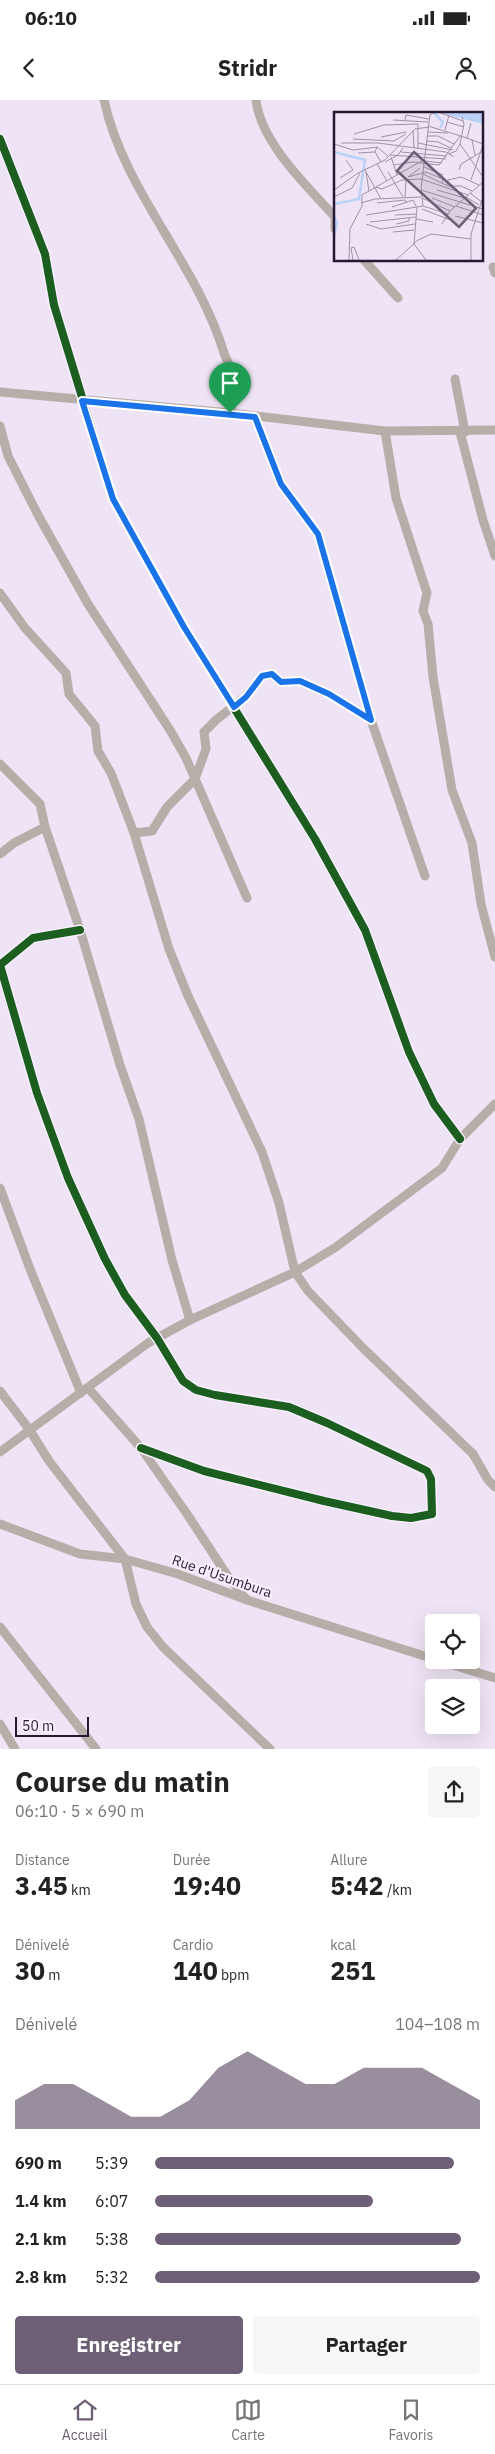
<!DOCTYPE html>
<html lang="fr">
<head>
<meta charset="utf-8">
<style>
  body { margin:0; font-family:"IBM Plex Sans",sans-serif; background:#f6f6f6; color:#222; height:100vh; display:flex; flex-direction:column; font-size:19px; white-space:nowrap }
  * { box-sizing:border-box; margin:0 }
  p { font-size:16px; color:#767676 }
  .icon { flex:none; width:28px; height:28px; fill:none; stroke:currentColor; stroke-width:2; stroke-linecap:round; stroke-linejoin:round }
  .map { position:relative; height:1649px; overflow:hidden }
  .sheet { display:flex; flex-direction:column; background:#fff; flex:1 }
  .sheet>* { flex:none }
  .controls { position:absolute; left:425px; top:1514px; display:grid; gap:10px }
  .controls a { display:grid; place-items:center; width:55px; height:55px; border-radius:5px; background:#fff; box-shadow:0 5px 20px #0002; font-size:25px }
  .scale { position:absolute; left:15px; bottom:12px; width:74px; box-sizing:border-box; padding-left:5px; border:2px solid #281732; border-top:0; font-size:14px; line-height:18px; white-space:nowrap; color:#281732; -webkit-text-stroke:4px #f7effd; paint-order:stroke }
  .pin { position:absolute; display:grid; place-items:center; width:42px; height:42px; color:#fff; margin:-51px -21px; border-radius:50% 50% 50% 0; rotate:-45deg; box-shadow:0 0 5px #0007 }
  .pin .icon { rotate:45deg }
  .round { display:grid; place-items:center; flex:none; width:52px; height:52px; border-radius:5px; background:#f6f6f6 }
  .head { display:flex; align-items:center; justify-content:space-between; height:85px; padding:0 15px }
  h1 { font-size:28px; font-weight:700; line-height:38px }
  .metrics { display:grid; grid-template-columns:repeat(3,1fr); gap:8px; height:85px; padding:5px 15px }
  .metrics div { display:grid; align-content:center }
  .metrics b { font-size:25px; font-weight:700 }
  .metrics small { font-size:14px; font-weight:400 }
  .metrics p { font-size:14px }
  .chart { height:140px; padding:10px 15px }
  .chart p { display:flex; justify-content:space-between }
  .chart svg { width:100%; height:90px; margin-top:5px; fill:#6d5f76; opacity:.7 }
  .cta { display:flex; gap:10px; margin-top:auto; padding:10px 15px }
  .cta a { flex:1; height:58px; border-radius:5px; background:#6d5f76; color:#fff; font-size:20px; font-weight:700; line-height:58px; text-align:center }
  .cta a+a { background:#f6f6f6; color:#222 }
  ul { padding:0 15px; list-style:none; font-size:16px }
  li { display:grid; grid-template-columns:80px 60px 1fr; align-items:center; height:38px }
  li i { height:12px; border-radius:6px; background:#6d5f76 }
  .status { display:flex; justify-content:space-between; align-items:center; height:35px; padding:0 25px; background:#fff; direction:ltr }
  .status svg { height:14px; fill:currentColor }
  header { display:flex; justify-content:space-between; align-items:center; height:65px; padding:0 15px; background:#fff; font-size:22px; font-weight:700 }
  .dock { display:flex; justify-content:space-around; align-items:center; height:70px; border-top:1px solid #e0e0e0; background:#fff; font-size:14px; color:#767676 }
  .dock a { display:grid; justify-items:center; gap:2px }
  .dock .current { color:#6d5f76 }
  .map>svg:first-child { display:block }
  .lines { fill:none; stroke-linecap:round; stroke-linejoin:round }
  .minor { stroke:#b6aea8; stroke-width:9 }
  .cycleway-casing { stroke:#f7effd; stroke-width:11 }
  .cycleway { stroke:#1b5e20; stroke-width:8 }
  .route-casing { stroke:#fff; stroke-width:10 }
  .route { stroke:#1a73e8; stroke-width:6 }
  .labels { text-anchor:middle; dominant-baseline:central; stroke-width:4.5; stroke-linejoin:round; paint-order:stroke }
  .street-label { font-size:14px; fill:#281732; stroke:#f7effd }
  .inset-river { fill:none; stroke:#bad2f7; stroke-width:2.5 }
  .inset-road { fill:none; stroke:#9f92a7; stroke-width:1 }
  .view { fill:#6d5f76; fill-opacity:0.15; stroke:#6d5f76; stroke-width:2.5 }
  .inset-edge { fill:none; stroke:#281732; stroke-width:2.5 }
</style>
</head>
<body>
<div class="status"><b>06:10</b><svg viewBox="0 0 49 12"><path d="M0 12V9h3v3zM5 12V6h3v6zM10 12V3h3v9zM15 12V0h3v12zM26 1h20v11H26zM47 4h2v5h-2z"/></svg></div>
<header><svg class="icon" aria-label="back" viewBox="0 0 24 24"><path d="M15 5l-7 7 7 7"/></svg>Stridr<svg class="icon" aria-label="person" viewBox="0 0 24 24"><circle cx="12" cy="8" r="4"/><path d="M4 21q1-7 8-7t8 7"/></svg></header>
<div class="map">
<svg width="495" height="1649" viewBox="0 0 495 1649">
  <rect width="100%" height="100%" fill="#eee4f5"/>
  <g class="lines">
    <g class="minor">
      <path d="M104,0C124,92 197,163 224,253C226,259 230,265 231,271C234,285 231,299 231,313"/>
      <path d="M256,0C261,43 307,86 335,117V129"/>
      <polyline points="0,39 45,154 54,205 113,399 184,527 315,739 365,830 409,952 434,1004 460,1039"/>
      <polyline points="364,160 398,198"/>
      <polyline points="493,167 495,173"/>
      <polyline points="455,279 465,332"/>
      <polyline points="0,292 231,313 385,331 495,330"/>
      <polyline points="255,317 281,384 318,434 371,620 425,776"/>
      <polyline points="0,326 8,356 38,415 88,504 170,630 186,658 247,798"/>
      <polyline points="385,331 396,398 427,493 423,511 428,524 433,577 452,690 472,743 481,804 495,857"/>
      <polyline points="460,332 483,420 495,456"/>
      <polyline points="0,493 25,528 66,573 69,594 95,626 98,651 111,673 134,733 169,849 188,896 262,1052 279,1103 295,1172 308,1191 363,1248 473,1354 488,1380 495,1387"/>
      <polyline points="0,664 40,704 45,727 80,830 120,965 139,1019 172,1160 190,1220"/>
      <polyline points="134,733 152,731 167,707 195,679 206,649 204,632 216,620 245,597 262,576 272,575 281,582 300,581 329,594 371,620"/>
      <polyline points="0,754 14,743 45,727"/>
      <polyline points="80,830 33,838 0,865 37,993 68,1078 105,1159 125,1195 157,1238 183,1281 196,1290 215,1295 289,1307 327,1323 427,1371 431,1379 432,1414 411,1418 392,1416 324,1401 204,1371 141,1348"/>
      <polyline points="0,1088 30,1169 81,1293"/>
      <polyline points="88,1288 141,1348 187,1414 229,1478 247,1500"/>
      <polyline points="0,1291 29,1329 49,1361 125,1459 136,1504 147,1527 163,1547 270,1649"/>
      <polyline points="0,1352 148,1243 190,1220 295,1172 336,1147 442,1068 460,1039 495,1004"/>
      <polyline points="0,1424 80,1454 125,1459 178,1474 247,1500 434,1559"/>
      <polyline points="0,1527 96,1649"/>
      <polyline points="437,1560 495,1578"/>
      <polyline points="0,1624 15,1649"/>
    </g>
    <g class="cycleway-casing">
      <g id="cycleway">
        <polyline points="0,39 45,154 54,205 113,399 184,527 315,739 365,830 409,952 434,1004 460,1039"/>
        <polyline points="80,830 33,838 0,865 37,993 68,1078 105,1159 125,1195 157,1238 183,1281 196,1290 215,1295 289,1307 327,1323 427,1371 431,1379 432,1414 411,1418 392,1416 324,1401 204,1371 141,1348"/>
      </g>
    </g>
    <use href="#cycleway" class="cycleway"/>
  </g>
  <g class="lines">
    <g class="route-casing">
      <polygon id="route" points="82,301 255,317 281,384 318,434 371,620 329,594 300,581 281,582 272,574 262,576 246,597 234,607 184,527 113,399"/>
    </g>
    <use href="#route" class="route"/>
  </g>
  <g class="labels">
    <g class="street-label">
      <text transform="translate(222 1476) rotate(19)">Rue d'Usumbura</text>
    </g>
  </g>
  <g transform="translate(334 12)">
    <rect width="149" height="149" fill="#eee4f5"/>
    <path d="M149,0V12L106,1Z" fill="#bad2f7"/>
    <path class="inset-river" d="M100,1L109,10L106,16M0,40L31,48L25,87L0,92M0,104L3,111L0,125"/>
    <path class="inset-road" d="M104,0L129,9M128,5L130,12L126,32L149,65M59,8L94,10M71,8L72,3L95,7M113,10L130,15M94,14L127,24M79,18L80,36M111,18L115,3M94,20L114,21M20,22L50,13L84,12V37M93,24H104L120,32M127,24L149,32M47,25L72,20M133,26L137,11M19,27L60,29L72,22M138,28L141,43M93,29L104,30L117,36M7,31H44L112,40L120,45M84,31L119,38M0,32L19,38L44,35M67,40L113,44M24,41L41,40M115,42L122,39L126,32M56,43L112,47M57,45L63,63M91,49L108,51M47,50L41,40L43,35L54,44M51,50L64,43L69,36M43,52L53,69M60,53L78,50L105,53L126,24M90,55L109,63M86,56L74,65L92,60L109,67L108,71M31,58L47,87M125,58L127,52L149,39M32,60L35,79M54,60L69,85M89,62L114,74H127L138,79M6,66L19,58L12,48M137,68L149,33M113,73L114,68L127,65L145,73M42,75L48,77L68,68L87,67L134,83M0,78L24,61L51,48L81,17L95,15M87,78L149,97M103,78L131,86M136,81L149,91M0,85L18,76L26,61M71,85L72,68M132,85L145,93M88,86L116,99M98,86L121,95M27,91L41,87L87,85M43,91L71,88L73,91M89,94L87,77L95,10L96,3L101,0M122,94L149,103M58,95L79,88L82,94M88,97L119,109M32,103L89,94L114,102M61,103L83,102M121,104L149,111M82,107L99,110M36,110L82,105M32,112L47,117L81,112M62,112L75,109V106M108,112L116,99L149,70M59,120L80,118M80,132L83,95M80,132L92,148M15,148L16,117L28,94V83L91,47M19,148L17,136L20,135L25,148M62,148L84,128L97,122L137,127M137,148V122L149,85"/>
    <path class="view" d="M80,40L142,96L125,115L63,59Z"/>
    <rect width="149" height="149" class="inset-edge"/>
  </g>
</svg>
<div class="controls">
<a><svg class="icon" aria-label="locate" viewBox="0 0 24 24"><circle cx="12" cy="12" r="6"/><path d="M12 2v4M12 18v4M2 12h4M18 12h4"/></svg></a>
<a><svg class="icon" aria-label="layers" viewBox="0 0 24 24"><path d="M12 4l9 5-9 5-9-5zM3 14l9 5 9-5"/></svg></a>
</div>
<div class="scale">50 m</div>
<div class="pin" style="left:230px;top:313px;background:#1e9e55"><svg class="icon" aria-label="arrive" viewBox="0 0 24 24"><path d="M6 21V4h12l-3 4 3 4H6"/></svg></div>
</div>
<section class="sheet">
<div class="head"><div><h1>Course du matin</h1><p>06:10 · 5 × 690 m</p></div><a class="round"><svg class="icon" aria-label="share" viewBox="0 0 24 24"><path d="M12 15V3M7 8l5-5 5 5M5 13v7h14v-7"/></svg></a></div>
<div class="metrics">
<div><p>Distance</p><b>3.45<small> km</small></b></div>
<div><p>Durée</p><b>19:40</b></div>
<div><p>Allure</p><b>5:42<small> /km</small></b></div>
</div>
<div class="metrics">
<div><p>Dénivelé</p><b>30<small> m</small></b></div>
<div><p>Cardio</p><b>140<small> bpm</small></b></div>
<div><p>kcal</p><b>251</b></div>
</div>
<div class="chart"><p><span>Dénivelé</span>104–108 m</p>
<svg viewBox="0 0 160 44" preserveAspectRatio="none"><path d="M0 44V30L10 22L20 22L30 30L40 38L50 38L60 30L70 14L80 6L90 14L100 22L110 22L120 14L130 14L140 14L150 22L160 30V44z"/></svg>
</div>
<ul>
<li><b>690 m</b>5:39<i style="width:92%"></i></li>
<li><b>1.4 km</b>6:07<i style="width:67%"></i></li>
<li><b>2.1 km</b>5:38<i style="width:94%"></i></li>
<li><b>2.8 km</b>5:32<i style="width:100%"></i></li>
</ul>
<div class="cta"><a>Enregistrer</a><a>Partager</a></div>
</section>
<nav class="dock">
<a class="current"><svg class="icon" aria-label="home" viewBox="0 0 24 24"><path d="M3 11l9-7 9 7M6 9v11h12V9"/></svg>Accueil</a>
<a><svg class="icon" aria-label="map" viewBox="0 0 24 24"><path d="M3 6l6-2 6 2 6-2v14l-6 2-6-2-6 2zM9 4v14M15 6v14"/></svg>Carte</a>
<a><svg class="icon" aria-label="saved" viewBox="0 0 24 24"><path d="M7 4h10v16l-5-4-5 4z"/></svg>Favoris</a>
</nav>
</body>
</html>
